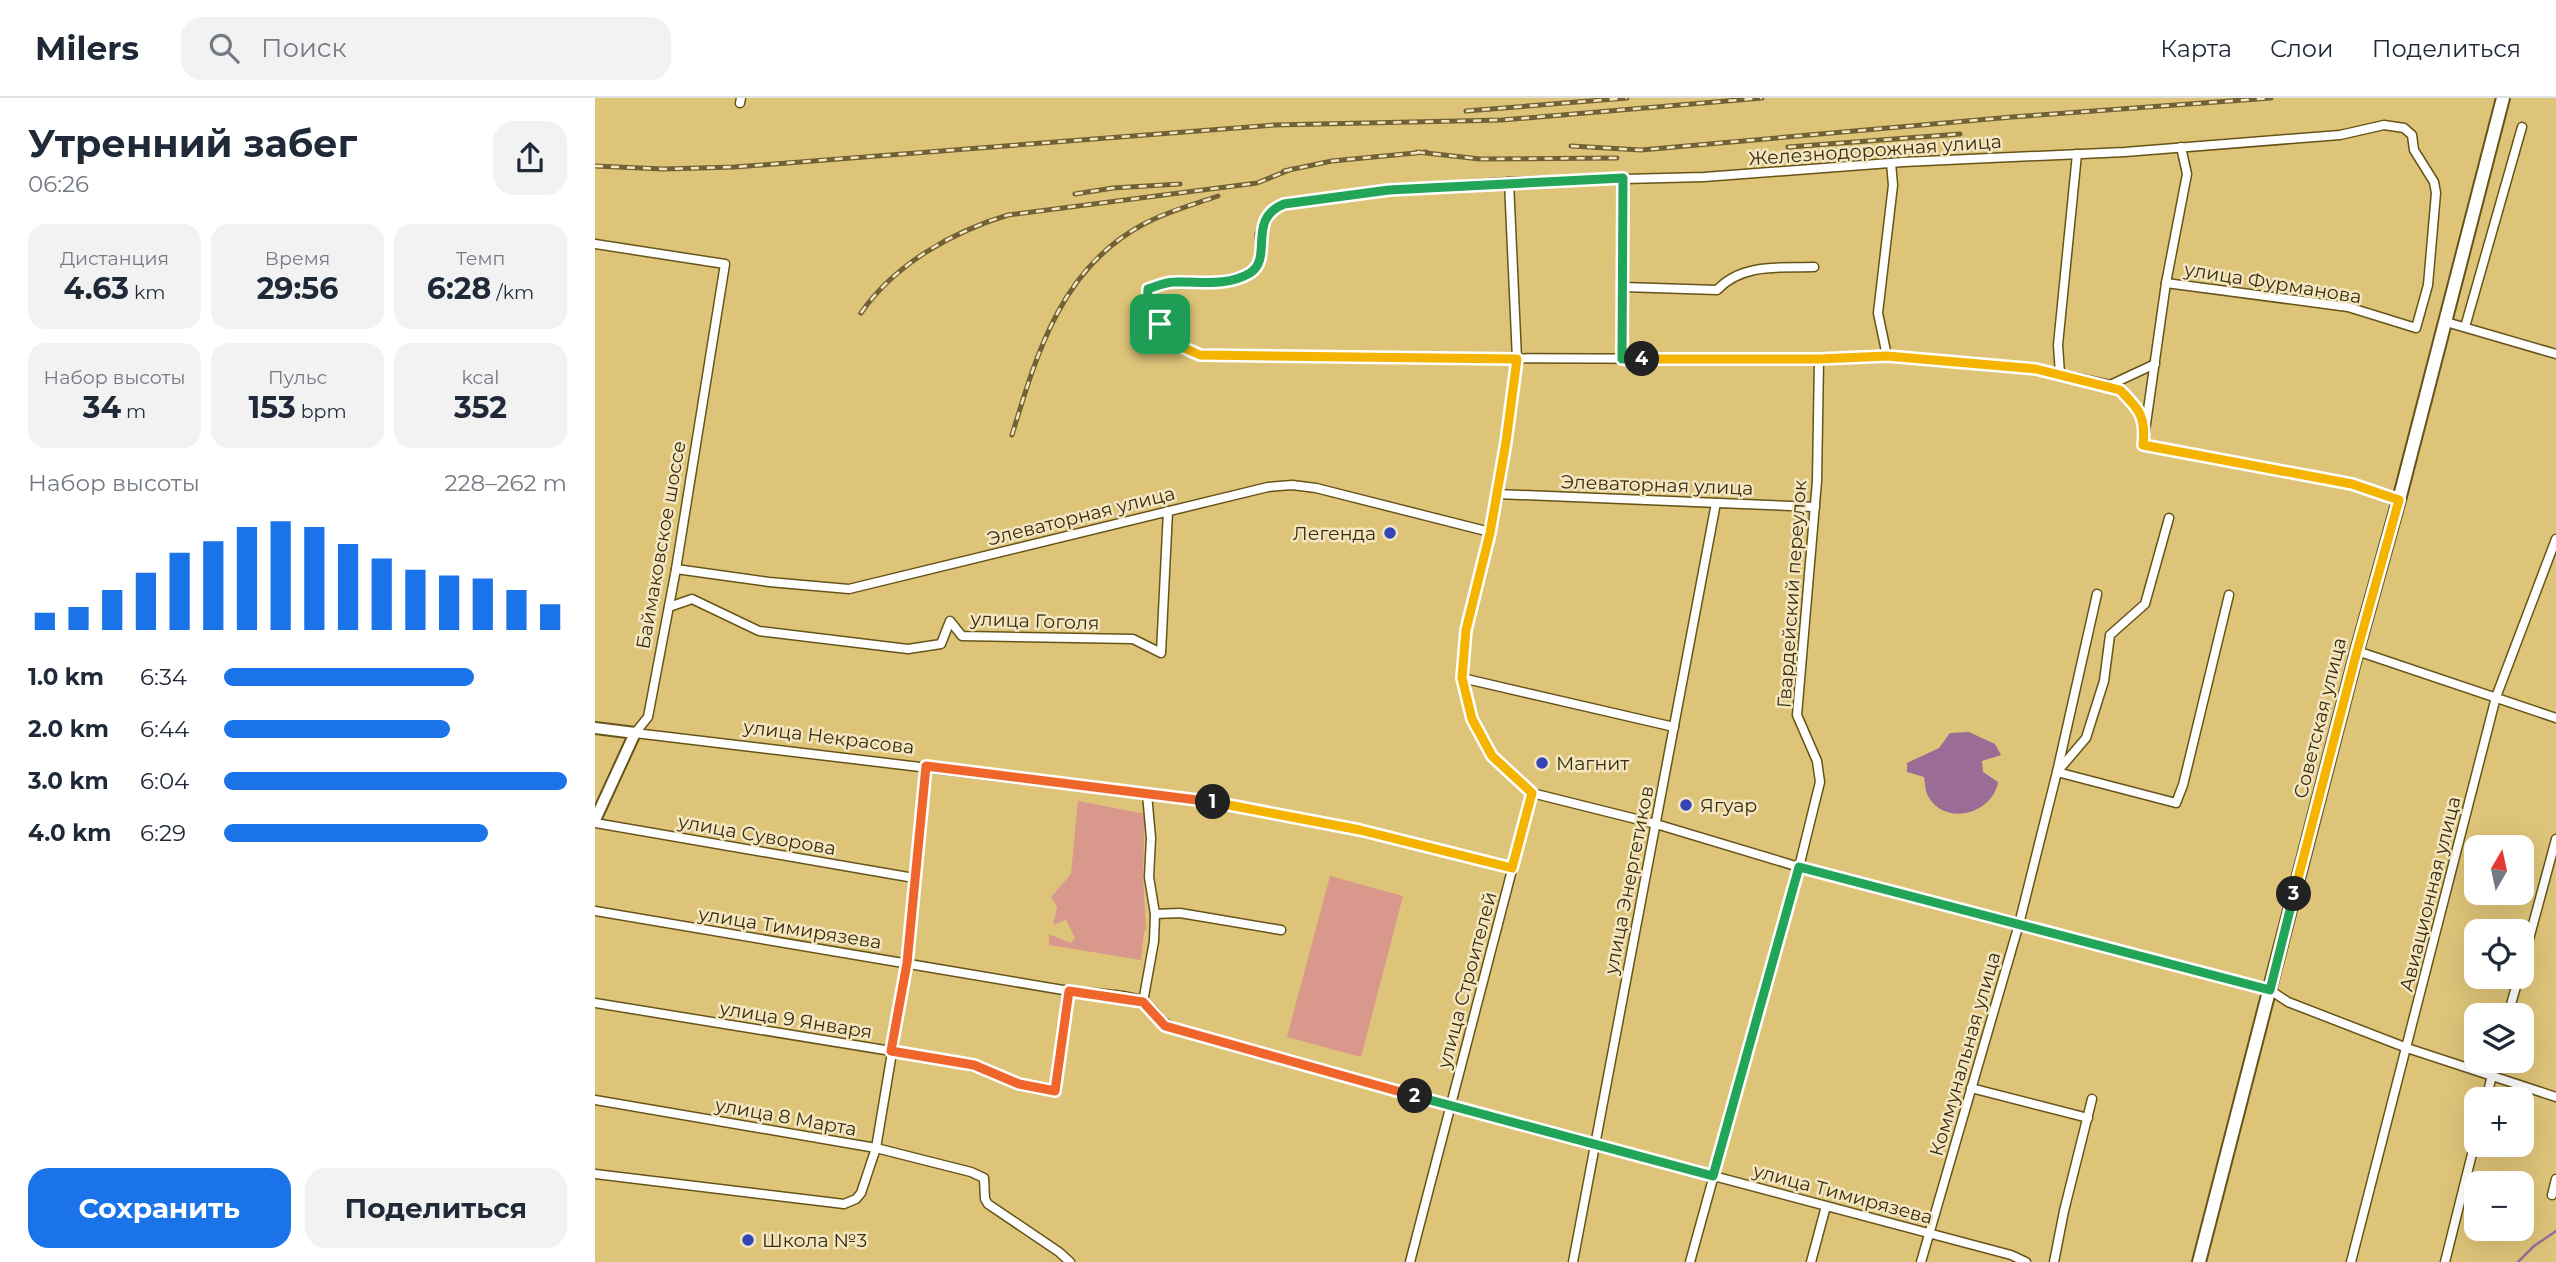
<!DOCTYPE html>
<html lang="ru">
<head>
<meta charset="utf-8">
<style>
  body { margin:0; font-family:Montserrat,sans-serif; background:#f2f2f3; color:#1f2937; height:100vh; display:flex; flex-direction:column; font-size:26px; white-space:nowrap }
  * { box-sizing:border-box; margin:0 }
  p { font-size:23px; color:#747a83 }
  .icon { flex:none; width:38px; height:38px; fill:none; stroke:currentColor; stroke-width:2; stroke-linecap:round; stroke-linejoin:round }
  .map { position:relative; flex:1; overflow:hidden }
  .side { display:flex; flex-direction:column; background:#fff; width:595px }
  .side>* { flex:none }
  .needle { width:46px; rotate:9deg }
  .controls { position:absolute; left:1869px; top:737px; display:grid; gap:14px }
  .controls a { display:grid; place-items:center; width:70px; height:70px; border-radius:14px; background:#fff; box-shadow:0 7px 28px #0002; font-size:35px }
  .pin { position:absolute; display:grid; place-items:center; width:60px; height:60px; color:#fff; margin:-30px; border-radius:14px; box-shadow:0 4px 10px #0006 }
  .km { position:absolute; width:35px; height:35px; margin:-18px; border-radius:50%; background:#222; color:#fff; font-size:19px; line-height:35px; text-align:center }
  .round { display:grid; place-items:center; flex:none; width:74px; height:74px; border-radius:21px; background:#f2f2f3 }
  .summary { display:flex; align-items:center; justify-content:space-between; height:119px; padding:0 28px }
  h1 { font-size:38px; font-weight:700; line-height:52px }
  .figures { display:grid; grid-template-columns:repeat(3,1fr); gap:10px; height:119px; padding:7px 28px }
  .figures div { display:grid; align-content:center; border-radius:18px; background:#f2f2f3; text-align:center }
  .figures b { font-size:30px; font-weight:700 }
  .figures small { font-size:19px; font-weight:400 }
  .figures p { font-size:19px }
  .chart { height:196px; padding:14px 28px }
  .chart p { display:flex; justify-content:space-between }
  .chart svg { width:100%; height:126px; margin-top:7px; stroke:#1a73e8; stroke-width:6 }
  .button { display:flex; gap:14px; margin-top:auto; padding:14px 28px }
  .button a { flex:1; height:80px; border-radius:21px; background:#1a73e8; color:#fff; font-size:28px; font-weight:700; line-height:80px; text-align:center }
  .button a+a { background:#f2f2f3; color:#1f2937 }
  ul { padding:0 28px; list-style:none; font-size:23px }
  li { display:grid; grid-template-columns:112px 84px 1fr; align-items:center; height:52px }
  li i { height:18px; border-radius:9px; background:#1a73e8 }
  header { display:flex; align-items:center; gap:42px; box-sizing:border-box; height:98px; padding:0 35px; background:#fff; border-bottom:2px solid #e0e1e3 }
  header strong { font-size:33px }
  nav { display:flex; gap:38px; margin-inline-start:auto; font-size:24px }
  .search { width:490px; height:63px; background:#f2f2f3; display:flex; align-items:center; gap:18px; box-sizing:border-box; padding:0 24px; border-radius:21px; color:#747a83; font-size:26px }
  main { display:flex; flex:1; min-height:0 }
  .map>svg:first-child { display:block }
  .green { fill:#d8988c }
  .water { fill:#9b6c96 }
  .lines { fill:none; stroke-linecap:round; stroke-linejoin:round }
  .stream { stroke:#9b6c96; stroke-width:2.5 }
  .minor-casing { stroke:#665419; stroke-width:11 }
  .secondary-casing { stroke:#665419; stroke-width:14 }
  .primary-casing { stroke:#665419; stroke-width:16 }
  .minor { stroke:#fff; stroke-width:8 }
  .secondary { stroke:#fff; stroke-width:10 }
  .primary { stroke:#fff; stroke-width:12 }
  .rail-casing { stroke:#716133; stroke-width:5 }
  .rail { stroke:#f3e6c1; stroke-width:2.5; stroke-dasharray:8; stroke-linecap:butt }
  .split-1-casing { stroke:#fff; stroke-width:14 }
  .split-2-casing { stroke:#fff; stroke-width:14 }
  .split-3-casing { stroke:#fff; stroke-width:14 }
  .split-4-casing { stroke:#fff; stroke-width:14 }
  .split-5-casing { stroke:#fff; stroke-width:14 }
  .split-1 { stroke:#f5b400; stroke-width:9 }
  .split-2 { stroke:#f0652b; stroke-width:9 }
  .split-3 { stroke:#22a559; stroke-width:9 }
  .split-4 { stroke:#f5b400; stroke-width:9 }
  .split-5 { stroke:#22a559; stroke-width:9 }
  .poi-dot { fill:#3445b7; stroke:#f3e6c1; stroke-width:2.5 }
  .labels { text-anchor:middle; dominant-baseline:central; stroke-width:5; stroke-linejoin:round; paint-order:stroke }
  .street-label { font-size:19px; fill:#382e0e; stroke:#f3e6c1 }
  .poi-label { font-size:19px; fill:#382e0e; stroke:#f3e6c1; text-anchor:start }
</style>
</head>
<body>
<header>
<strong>Milers</strong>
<div class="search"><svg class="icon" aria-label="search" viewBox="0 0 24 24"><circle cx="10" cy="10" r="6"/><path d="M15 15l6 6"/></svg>Поиск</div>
<nav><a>Карта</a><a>Слои</a><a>Поделиться</a></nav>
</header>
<main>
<section class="side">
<div class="summary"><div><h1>Утренний забег</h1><p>06:26</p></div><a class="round"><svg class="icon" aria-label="share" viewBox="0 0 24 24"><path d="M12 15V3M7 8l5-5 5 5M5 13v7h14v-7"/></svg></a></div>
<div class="figures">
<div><p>Дистанция</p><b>4.63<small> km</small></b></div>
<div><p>Время</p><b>29:56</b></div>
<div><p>Темп</p><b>6:28<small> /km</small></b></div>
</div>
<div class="figures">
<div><p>Набор высоты</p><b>34<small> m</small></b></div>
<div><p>Пульс</p><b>153<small> bpm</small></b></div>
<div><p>kcal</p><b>352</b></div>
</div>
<div class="chart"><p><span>Набор высоты</span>228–262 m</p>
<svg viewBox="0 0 160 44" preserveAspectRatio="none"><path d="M5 44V38M15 44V36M25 44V30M35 44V24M45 44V17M55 44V13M65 44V8M75 44V6M85 44V8M95 44V14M105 44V19M115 44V23M125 44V25M135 44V26M145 44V30M155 44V35"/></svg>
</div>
<ul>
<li><b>1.0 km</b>6:34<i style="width:73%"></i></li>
<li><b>2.0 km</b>6:44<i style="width:66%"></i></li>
<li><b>3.0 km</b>6:04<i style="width:100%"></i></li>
<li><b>4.0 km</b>6:29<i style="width:77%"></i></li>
</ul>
<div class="button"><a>Сохранить</a><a>Поделиться</a></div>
</section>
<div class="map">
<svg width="1961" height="1164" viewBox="0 0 1961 1164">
  <rect width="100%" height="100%" fill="#dec479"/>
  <g class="green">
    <polygon points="483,703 550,716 548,777 551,831 549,834 546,862 454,847 454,836 476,845 480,840 471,822 458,827 462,809 456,799 476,776"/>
    <polygon points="735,778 808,798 766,959 692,939"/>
  </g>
  <path class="water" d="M1374,634L1400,646L1406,657L1387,663L1388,674L1403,684C1398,716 1348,730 1332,696C1330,691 1330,684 1329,679L1312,674V665L1344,650L1355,635Z"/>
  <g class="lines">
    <polyline class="stream" points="1923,1164 1939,1148 1961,1133"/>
    <g class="minor-casing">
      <g id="minor">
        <polyline points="145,5 146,0"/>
        <polyline points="1586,49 1592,76 1571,185 1548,347 1757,386 1804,402"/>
        <polyline points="914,84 922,261 911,344 895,434 871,532 867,580 877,621 897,658 937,695 1061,726 1204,769 1675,892 1693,904 1812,950 1961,999"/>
        <polyline points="0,146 130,166 81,471 53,619 40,635"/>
        <path d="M1028,189L1122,192C1147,165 1185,170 1219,169"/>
        <polyline points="1851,224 1961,256"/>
        <polyline points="1870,229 1927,29"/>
        <polyline points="1292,258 1283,215 1298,87 1296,65"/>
        <polyline points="1027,261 1028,80"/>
        <polyline points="1465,276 1463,247 1482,56"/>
        <polyline points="1515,287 1560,266"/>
        <path d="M1550,326C1540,310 1533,295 1515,287L1441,271L1292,258L1224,261H1133L809,260L605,256C580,246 568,231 552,210L553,191L581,183L621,185L654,176L661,169L666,156L665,136L678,111L689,106L794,92L914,84L1109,79L1308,64L1530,54L1745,37L1789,27L1809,30L1817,37L1819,52L1839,84L1841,95L1833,187L1821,230L1753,209L1571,185"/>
        <polyline points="902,396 1220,409"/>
        <polyline points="1574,420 1550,506 1515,537 1509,583 1491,640 1462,674 1581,705 1588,687 1634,497"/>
        <polyline points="81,471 174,484 254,491 673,389 697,387 721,390 895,434"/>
        <polyline points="74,509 97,501 164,533 313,551 346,546 355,523 367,538 538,541 566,555 573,413"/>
        <polyline points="1762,553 1961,620"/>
        <polyline points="867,580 1079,629"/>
        <polyline points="40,635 610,703 765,732 917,770"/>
        <polyline points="0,725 319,780"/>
        <path d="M0,813L474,893C492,895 532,896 547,903C562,911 562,925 582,931L855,1008L1416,1157L1431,1164"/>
        <polyline points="560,816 585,815 686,832"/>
        <polyline points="1927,867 1961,741"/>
        <polyline points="548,904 559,843 560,816 554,779 556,740 552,696"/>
        <polyline points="0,905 358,963 398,974 424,986 460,993 474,893"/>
        <polyline points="1913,917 1924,878"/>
        <polyline points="1376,990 1493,1020"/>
        <polyline points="1891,1001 1901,962"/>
        <polyline points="0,1002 281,1050 376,1074 389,1080 390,1101 393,1106 464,1154 475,1164"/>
        <polyline points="0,1076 249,1106 261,1101 266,1095 281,1050 312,865 331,668"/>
        <polyline points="1957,1097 1961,1081"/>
        <polyline points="815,1164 937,695"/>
        <polyline points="978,1164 1121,405"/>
        <polyline points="1095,1164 1204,769 1225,684 1222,663 1202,617 1222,383 1224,261"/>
        <polyline points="1216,1164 1231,1108"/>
        <polyline points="1326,1164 1424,826 1462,674 1502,496"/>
        <polyline points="1459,1164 1469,1113 1497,1001"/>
        <polyline points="1756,1164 1901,599 1961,441"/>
        <polyline points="1850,1164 1881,1040"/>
      </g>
    </g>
    <g class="secondary-casing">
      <polyline id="secondary" points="0,630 40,635 0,722"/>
    </g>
    <g class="primary-casing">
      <polyline id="primary" points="1604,1164 1762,553 1804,402 1908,0"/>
    </g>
    <use href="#minor" class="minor"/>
    <use href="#secondary" class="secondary"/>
    <use href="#primary" class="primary"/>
    <g class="rail-casing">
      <g id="rail">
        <polyline points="871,13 1032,0"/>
        <polyline points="976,48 1046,52 1417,19 1676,0"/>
        <polyline points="1193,49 1365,36"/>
        <polyline points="822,54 885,61 1022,60"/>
        <polyline points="0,68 69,71 140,69 679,27 907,22 1167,0"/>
        <polyline points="689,73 737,63 831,54"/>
        <polyline points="480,96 518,90 585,86"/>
        <path d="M266,215C300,166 357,134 413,117L662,85L697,71"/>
        <path d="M417,337C442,255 466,171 547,127C570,114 597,107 623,98"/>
      </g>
    </g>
    <use href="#rail" class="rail"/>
  </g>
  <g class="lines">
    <g class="split-1-casing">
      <polyline id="split-1" points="565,226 585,248 605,257 922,261 911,344 895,435 871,532 867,580 877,621 897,658 937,695 917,770 765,732 618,704"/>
    </g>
    <g class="split-2-casing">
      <polyline id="split-2" points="618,704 331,668 312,865 296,953 379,967 424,986 460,993 474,893 548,904 570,928 820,998"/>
    </g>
    <g class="split-3-casing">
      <polyline id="split-3" points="820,998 1118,1078 1204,769 1675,892 1699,796"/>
    </g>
    <g class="split-4-casing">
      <path id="split-4" d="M1047,261H1224L1292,258L1441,271L1525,292C1545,312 1551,319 1548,347L1757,386L1804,402L1762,553L1699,796"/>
    </g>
    <g class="split-5-casing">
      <path id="split-5" d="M565,226L552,210L553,191C562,188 570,184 580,184C604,183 632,189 655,175C679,160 651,121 689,106L794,92L1028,80L1027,261H1047"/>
    </g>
    <use href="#split-1" class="split-1"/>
    <use href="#split-2" class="split-2"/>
    <use href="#split-3" class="split-3"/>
    <use href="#split-4" class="split-4"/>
    <use href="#split-5" class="split-5"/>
  </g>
  <g class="poi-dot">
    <circle cx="795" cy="435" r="7"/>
    <circle cx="947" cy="665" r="7"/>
    <circle cx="1091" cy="707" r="7"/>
    <circle cx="153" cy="1142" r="7"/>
  </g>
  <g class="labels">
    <g class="street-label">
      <text transform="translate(1280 52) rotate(-4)">Железнодорожная улица</text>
      <text transform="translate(1678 185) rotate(9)">улица Фурманова</text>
      <text transform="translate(1062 387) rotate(2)">Элеваторная улица</text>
      <text transform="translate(486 418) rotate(-14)">Элеваторная улица</text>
      <text transform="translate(66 447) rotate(-80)">Баймаковское шоссе</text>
      <text transform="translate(1197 496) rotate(-86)">Гвардейский переулок</text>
      <text transform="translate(440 523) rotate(2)">улица Гоголя</text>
      <text transform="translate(1725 620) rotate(-76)">Советская улица</text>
      <text transform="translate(234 639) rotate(7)">улица Некрасова</text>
      <text transform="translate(162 737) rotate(10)">улица Суворова</text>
      <text transform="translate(1034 782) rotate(-79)">улица Энергетиков</text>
      <text transform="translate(1835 796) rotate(-76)">Авиационная улица</text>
      <text transform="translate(195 830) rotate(9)">улица Тимирязева</text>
      <text transform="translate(872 882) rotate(-75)">улица Строителей</text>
      <text transform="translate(201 922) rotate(9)">улица 9 Января</text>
      <text transform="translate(1370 956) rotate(-74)">Коммунальная улица</text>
      <text transform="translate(191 1019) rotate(10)">улица 8 Марта</text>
      <text transform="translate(1248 1096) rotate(15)">улица Тимирязева</text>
    </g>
    <g class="poi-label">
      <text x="781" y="435" text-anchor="end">Легенда</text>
      <text x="961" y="665">Магнит</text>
      <text x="1105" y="707">Ягуар</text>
      <text x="167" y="1142">Школа №3</text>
    </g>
  </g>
</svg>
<div class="controls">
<a><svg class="needle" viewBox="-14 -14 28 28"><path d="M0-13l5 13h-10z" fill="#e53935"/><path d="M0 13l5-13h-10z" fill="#747a83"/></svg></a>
<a><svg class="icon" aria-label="locate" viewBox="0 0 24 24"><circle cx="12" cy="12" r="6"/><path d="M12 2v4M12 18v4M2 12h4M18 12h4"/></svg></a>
<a><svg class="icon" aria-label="layers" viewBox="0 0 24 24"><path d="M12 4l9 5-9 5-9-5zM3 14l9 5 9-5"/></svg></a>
<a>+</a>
<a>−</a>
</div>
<div class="pin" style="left:565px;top:226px;background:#1e9e55"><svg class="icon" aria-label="arrive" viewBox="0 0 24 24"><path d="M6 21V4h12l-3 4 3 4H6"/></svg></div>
<b class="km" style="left:618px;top:704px">1</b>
<b class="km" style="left:820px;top:998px">2</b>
<b class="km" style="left:1699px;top:796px">3</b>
<b class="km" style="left:1047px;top:261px">4</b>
</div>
</main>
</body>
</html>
